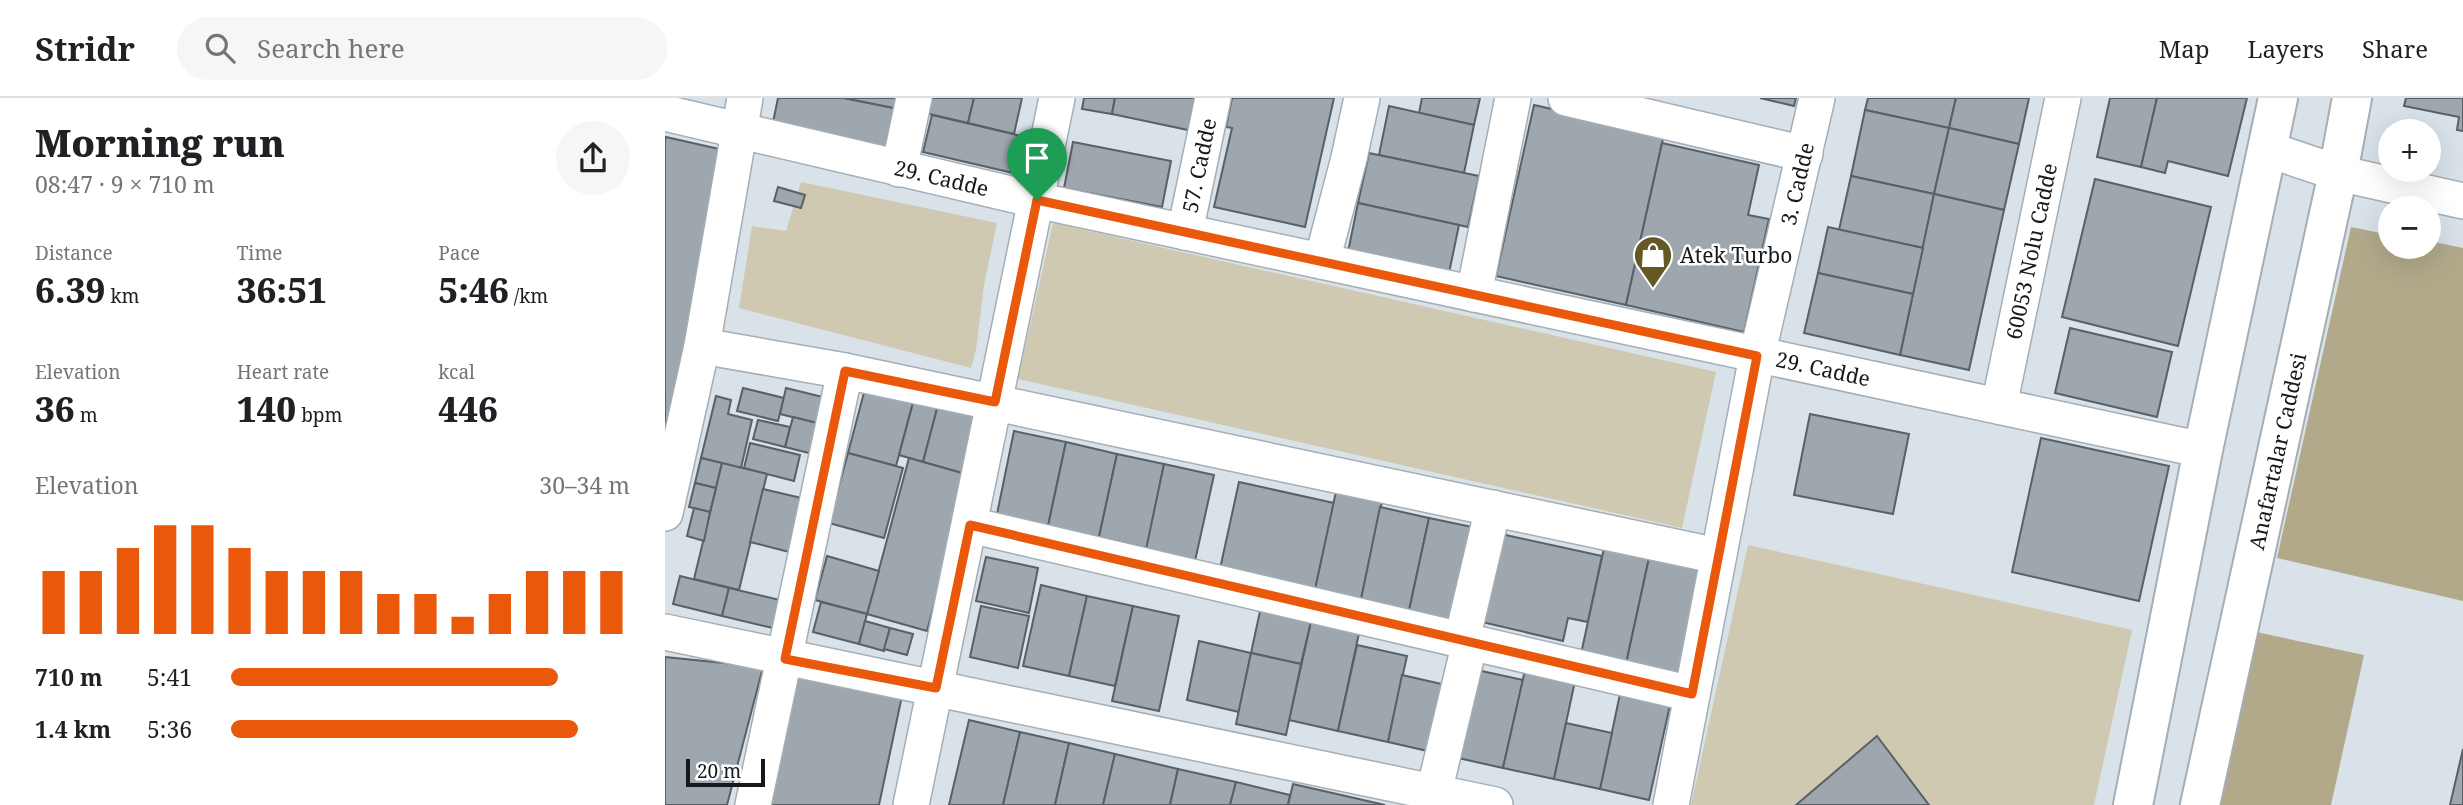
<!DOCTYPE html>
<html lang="en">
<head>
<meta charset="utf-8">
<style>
  body { margin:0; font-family:"Noto Serif",serif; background:#f6f6f6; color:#202124; height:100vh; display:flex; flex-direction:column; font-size:26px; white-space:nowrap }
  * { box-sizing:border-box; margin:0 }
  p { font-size:23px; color:#757577 }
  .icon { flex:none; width:38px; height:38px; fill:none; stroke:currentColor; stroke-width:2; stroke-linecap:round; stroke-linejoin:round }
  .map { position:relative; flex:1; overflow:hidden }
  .side { display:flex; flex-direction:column; background:#fff; width:665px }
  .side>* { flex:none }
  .tools { position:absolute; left:1713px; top:21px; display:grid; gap:14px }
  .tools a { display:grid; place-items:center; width:63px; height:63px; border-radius:50%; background:#fff; box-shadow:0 7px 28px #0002; font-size:35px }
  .scale { position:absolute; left:21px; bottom:18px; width:79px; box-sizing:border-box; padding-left:7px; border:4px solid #16191c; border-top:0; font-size:19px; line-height:24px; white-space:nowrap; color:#16191c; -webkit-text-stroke:5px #fff; paint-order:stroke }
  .pin { position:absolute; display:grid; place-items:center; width:60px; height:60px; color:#fff; margin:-72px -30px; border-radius:50% 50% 50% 0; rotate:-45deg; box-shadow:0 0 7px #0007 }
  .pin .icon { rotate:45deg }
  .round { display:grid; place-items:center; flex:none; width:74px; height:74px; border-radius:37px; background:#f6f6f6 }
  .head { display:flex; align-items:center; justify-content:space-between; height:119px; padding:0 35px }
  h1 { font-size:38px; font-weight:800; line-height:52px }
  .metrics { display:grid; grid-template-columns:repeat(3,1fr); gap:10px; height:119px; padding:7px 35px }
  .metrics div { display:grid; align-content:center }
  .metrics b { font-size:35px; font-weight:800 }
  .metrics small { font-size:19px; font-weight:400 }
  .metrics p { font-size:19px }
  .chart { height:196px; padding:14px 35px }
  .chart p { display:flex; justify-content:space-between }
  .chart svg { width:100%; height:126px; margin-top:7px; stroke:#ea580c; stroke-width:6 }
  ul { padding:0 35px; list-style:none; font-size:23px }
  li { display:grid; grid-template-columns:112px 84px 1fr; align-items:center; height:52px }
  li i { height:18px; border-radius:9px; background:#ea580c }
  header { display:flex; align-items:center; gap:42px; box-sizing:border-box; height:98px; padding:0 35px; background:#fff; border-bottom:2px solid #e0e0e0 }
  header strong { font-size:33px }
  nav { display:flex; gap:38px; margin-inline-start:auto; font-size:24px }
  .search { width:490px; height:63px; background:#f6f6f6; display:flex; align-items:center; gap:18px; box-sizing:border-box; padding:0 24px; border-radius:38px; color:#757577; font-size:26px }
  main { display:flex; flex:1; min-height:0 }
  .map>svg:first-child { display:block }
  .green { fill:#cfc9b1 }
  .forest { fill:#b1a98a }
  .building { fill:#9ea7ae; stroke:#596066; stroke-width:2 }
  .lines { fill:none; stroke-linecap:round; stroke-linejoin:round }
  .minor-casing { stroke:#a5aeb5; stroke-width:38 }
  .major-casing { stroke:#a5aeb5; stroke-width:42 }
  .minor { stroke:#fff; stroke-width:35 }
  .major { stroke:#fff; stroke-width:38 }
  .route-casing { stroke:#fff; stroke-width:14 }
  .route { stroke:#ea580c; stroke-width:9 }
  .labels { text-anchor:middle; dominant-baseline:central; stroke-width:5; stroke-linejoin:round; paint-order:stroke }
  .street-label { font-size:21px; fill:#16191c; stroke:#fff }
  .poi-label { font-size:21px; fill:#16191c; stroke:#fff; text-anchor:start }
</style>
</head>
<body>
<header>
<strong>Stridr</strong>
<div class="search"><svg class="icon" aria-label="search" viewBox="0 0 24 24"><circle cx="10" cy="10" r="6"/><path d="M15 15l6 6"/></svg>Search here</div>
<nav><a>Map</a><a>Layers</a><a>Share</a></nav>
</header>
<main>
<section class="side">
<div class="head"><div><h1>Morning run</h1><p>08:47 · 9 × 710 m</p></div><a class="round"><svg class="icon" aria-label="share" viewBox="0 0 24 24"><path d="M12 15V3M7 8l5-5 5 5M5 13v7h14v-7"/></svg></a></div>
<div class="metrics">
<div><p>Distance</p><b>6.39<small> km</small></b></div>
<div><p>Time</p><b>36:51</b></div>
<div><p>Pace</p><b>5:46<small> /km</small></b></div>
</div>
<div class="metrics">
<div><p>Elevation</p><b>36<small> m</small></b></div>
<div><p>Heart rate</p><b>140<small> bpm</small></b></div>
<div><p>kcal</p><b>446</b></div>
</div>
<div class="chart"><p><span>Elevation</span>30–34 m</p>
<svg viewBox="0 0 160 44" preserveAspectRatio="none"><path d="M5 44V22M15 44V22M25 44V14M35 44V6M45 44V6M55 44V14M65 44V22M75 44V22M85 44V22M95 44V30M105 44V30M115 44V38M125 44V30M135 44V22M145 44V22M155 44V22"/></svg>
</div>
<ul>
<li><b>710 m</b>5:41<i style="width:82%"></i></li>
<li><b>1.4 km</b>5:36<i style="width:87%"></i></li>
</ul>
</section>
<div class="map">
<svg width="1798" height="707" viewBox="0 0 1798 707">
  <rect width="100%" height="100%" fill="#d9e2e9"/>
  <g class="green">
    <polygon points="136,84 332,125 319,187 311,252 306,270 74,210 87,128 121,133"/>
    <polygon points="388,125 1051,274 1017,430 353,281"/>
    <polygon points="1083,447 1467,532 1429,707 1026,707"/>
  </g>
  <g class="forest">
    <polygon points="1686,129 1725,137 1726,149 1764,149 1764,143 1798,150 1798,503 1612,460"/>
    <polygon points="1591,534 1699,557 1666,707 1556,707"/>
  </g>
  <g class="building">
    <polygon points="113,0 179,0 229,10 220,52 107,29"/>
    <polygon points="179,0 231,0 229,10"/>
    <polygon points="264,0 309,0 303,25 260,15"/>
    <polygon points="309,0 357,0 349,36 303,25"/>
    <polygon points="419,0 450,0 447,16 417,11"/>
    <polygon points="450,0 530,0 523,32 447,16"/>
    <polygon points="567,0 669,0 640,129 549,109 567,30 561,29"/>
    <polygon points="757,0 815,0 809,27 754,15"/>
    <polygon points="1095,0 1131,0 1129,8"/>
    <polygon points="1203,0 1291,0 1284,30 1200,12"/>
    <polygon points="1291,0 1364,0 1354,46 1284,30"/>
    <polygon points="1445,0 1492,0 1476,69 1432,59"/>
    <polygon points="1492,0 1582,0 1563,78 1503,63 1500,75 1476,69"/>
    <polygon points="1741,0 1798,0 1798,33 1792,32 1794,19 1739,8"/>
    <polygon points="869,7 999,36 961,207 831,178"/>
    <polygon points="724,8 809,27 799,75 714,57"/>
    <polygon points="1200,12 1284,30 1269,96 1186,78"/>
    <polygon points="267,17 356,38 348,75 258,54"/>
    <polygon points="1284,30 1354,46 1339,112 1269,96"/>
    <polygon points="1,39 63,53 0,336 0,42"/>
    <polygon points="408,44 506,63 497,109 399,90"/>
    <polygon points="997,45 1094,67 1083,117 1104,121 1079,234 961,207"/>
    <polygon points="704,55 814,78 803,129 693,105"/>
    <polygon points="1186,78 1269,96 1258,150 1174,132"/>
    <polygon points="1430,81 1546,109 1513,248 1397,219"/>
    <polygon points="113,89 140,97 136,110 109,103"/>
    <polygon points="1269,96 1339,112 1304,272 1235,257"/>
    <polygon points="693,105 794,127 784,175 683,154"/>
    <polygon points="1163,129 1258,150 1248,196 1153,175"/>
    <polygon points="1153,175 1248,196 1235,257 1139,235"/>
    <polygon points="1405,230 1507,254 1492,319 1390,295"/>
    <polygon points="201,287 249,301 231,368 183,355"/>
    <polygon points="78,290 119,300 113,323 72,313"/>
    <polygon points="121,290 170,302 164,328 115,316"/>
    <polygon points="51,298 66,302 63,316 87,322 76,370 36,360"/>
    <polygon points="249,301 273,307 258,364 234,357"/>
    <polygon points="273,307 320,320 304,377 258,364"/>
    <polygon points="1145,316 1244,336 1228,416 1129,397"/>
    <polygon points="128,319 164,328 156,358 120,349"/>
    <polygon points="93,322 125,329 120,349 88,341"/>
    <polygon points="349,333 401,344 383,428 332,416"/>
    <polygon points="1376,340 1504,368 1474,503 1347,474"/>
    <polygon points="401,344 452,356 434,439 383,428"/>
    <polygon points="85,345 135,357 129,383 79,370"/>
    <polygon points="183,355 238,370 219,440 164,425"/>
    <polygon points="452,356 499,366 482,450 434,439"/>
    <polygon points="36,360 57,365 51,390 30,385"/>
    <polygon points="244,360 304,377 262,533 202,516"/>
    <polygon points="57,365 102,376 74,492 29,481"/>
    <polygon points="499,366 549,377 528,472 479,461"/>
    <polygon points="574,384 669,405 648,501 553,480"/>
    <polygon points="30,385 51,390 45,414 24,409"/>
    <polygon points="672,389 718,399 694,511 648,501"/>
    <polygon points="98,391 145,402 132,456 85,444"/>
    <polygon points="715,409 764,420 742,522 694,511"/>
    <polygon points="29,410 45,414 39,443 22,438"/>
    <polygon points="764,420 812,430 790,532 742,522"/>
    <polygon points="836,436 937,458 923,524 903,520 898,543 817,524"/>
    <polygon points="939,450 984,460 961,566 916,556"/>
    <polygon points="162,458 214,473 202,516 150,502"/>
    <polygon points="321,459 373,470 364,515 311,503"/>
    <polygon points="984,460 1036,471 1013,577 961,566"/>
    <polygon points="15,478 64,490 57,518 8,506"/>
    <polygon points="376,487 422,498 404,578 358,568"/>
    <polygon points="64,490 119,503 112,531 57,518"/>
    <polygon points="422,498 468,508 450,588 404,578"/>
    <polygon points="156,504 202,516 194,546 148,534"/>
    <polygon points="597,504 648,515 636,566 586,555"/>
    <polygon points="316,508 364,518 353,570 305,559"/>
    <polygon points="468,508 514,518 494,613 447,603"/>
    <polygon points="648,515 696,526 673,633 624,622"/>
    <polygon points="200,523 225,530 219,553 194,546"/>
    <polygon points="225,530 248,536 242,557 219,551"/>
    <polygon points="534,543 586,555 574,614 522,602"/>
    <polygon points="692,547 742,558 723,644 673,633"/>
    <polygon points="586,555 636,566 621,637 571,626"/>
    <polygon points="0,559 98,569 62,707 0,707"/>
    <polygon points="129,568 238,593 214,707 106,707"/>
    <polygon points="812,572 858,582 838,670 793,660"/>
    <polygon points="860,572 910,583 889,681 838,670"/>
    <polygon points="737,577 781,587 767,654 723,644"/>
    <polygon points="955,596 1005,607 984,702 935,691"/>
    <polygon points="304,622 355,634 338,707 284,707"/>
    <polygon points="901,625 947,635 935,691 889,681"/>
    <polygon points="355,634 404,645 390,707 338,707"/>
    <polygon points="1212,638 1264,707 1131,707"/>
    <polygon points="404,645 450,656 438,707 390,707"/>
    <polygon points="1798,651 1798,707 1785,707"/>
    <polygon points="450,656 513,671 505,707 438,707"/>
    <polygon points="513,671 571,684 565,707 505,707"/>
    <polygon points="571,684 625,697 623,707 565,707"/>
    <polygon points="628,686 720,707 623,707"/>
  </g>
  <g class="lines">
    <g class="minor-casing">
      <g id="minor">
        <polyline points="901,0 1140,56"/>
        <path id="s1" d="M0,15L371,102L1538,352"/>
        <polyline points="1602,51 1673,75 1798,103"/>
        <polyline points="234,71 249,0"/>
        <path id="s2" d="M520,134L548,0"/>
        <polyline points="657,163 684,60 697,0"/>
        <polyline points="809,196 848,0"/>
        <polyline points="37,248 180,273 88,707"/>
        <polyline points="180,273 1053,458"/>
        <path id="s3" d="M1334,308L1398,0"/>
        <polyline points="0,415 37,248 80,0"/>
        <polyline points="305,427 1027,596"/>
        <polyline points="0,534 830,707"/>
        <polyline points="797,542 828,410"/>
        <polyline points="769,694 805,544"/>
        <polyline points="246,707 392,0"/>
        <path id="s4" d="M1006,707L1092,258L1152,0"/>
      </g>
    </g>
    <g class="major-casing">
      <g id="major">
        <polyline points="1468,707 1538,352 1613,0"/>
        <path id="s5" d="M1535,707L1673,75L1687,0"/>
      </g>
    </g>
    <use href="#minor" class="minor"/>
    <use href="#major" class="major"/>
  </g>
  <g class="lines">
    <g class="route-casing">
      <polygon id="route" points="372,102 1092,258 1027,596 305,427 271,590 120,561 180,273 330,304"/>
    </g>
    <use href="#route" class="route"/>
  </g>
  <defs>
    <g id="shop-pin" transform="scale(2.0125)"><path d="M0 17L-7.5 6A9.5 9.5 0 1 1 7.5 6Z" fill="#655825" stroke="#fff"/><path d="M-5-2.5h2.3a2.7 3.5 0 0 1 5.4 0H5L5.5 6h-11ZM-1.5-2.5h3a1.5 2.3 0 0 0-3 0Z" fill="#fff"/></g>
  </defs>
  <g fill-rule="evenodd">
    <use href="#shop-pin" x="988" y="157"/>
  </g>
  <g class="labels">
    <g class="street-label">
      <text stroke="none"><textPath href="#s2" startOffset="68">57. Cadde</textPath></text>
      <text stroke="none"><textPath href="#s1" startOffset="284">29. Cadde</textPath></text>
      <text stroke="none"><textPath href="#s4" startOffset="634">3. Cadde</textPath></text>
      <text stroke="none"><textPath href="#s3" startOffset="158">60053 Nolu Cadde</textPath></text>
      <text stroke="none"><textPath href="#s1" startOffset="1186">29. Cadde</textPath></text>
      <text stroke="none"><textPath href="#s5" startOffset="362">Anafartalar Caddesi</textPath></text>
    </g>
    <g class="poi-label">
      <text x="1015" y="157">Atek Turbo</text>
    </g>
  </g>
</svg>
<div class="tools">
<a>+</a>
<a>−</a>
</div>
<div class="scale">20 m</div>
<div class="pin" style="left:372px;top:102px;background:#1e9e55"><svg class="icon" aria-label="arrive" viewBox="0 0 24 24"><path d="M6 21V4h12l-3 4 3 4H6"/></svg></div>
</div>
</main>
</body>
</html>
